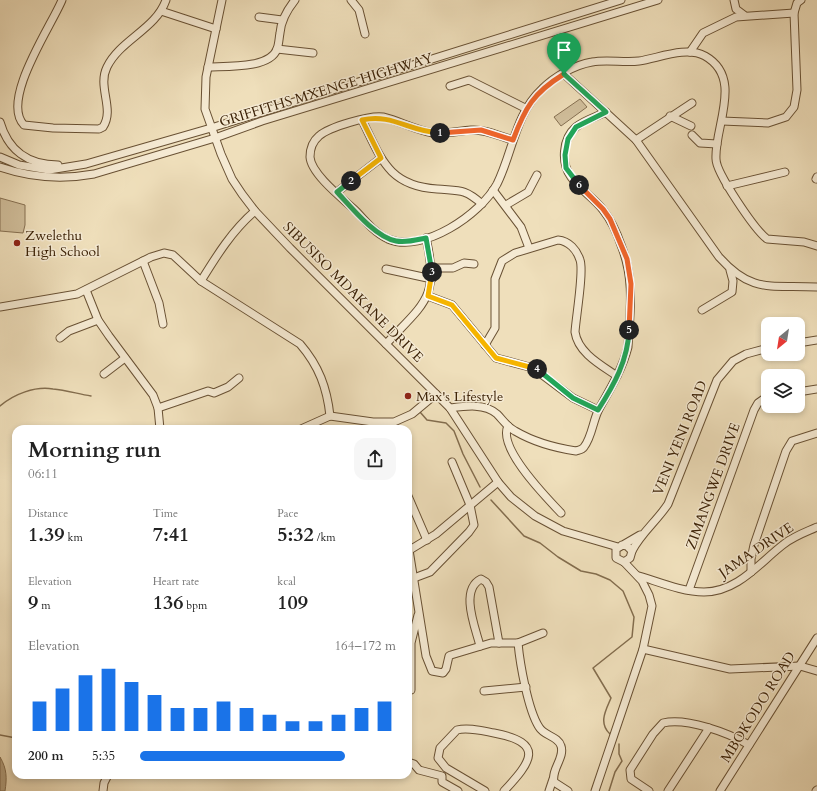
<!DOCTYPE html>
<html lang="en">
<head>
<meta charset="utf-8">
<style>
  body { margin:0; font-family:Cardo,serif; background:#f6f6f6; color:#222; height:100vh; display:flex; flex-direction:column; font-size:15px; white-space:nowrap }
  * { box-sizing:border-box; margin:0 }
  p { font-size:13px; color:#767676 }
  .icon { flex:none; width:22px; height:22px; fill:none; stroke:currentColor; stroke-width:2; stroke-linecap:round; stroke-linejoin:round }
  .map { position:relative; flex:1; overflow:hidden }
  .details { position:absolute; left:12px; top:425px; width:400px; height:354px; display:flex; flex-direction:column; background:#fff; border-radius:12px; box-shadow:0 2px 6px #0003 }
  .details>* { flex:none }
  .needle { width:26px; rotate:210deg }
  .buttons { position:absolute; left:761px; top:317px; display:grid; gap:8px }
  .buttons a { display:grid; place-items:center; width:44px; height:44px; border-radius:8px; background:#fff; box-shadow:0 2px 6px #0003; font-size:20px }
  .pin { position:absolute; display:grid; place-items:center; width:34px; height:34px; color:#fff; margin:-41px -17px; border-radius:50% 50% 50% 0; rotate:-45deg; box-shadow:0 0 4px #0007 }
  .pin .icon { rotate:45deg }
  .km { position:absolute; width:20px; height:20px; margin:-10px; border-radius:50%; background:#222; color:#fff; font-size:11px; line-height:20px; text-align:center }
  .round { display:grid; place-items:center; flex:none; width:42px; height:42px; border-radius:12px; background:#f6f6f6 }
  .head { display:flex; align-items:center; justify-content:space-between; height:68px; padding:0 16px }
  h1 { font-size:22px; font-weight:700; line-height:30px }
  .figures { display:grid; grid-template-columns:repeat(3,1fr); gap:6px; height:68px; padding:4px 16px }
  .figures div { display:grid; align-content:center }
  .figures b { font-size:20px; font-weight:700 }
  .figures small { font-size:11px; font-weight:400 }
  .figures p { font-size:11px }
  .chart { height:112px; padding:8px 16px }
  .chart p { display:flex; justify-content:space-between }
  .chart svg { width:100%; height:72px; margin-top:4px; stroke:#1a73e8; stroke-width:6 }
  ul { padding:0 16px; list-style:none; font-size:13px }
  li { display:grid; grid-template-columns:64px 48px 1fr; align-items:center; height:30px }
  li i { height:10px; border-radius:5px; background:#1a73e8 }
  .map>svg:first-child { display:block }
  .green { fill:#d1bf9c; stroke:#867052 }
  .water { fill:#b29f7e; stroke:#836d4e }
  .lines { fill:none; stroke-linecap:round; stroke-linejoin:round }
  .stream { stroke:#836d4e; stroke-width:1.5 }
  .minor-casing { stroke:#695134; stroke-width:9 }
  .minor { stroke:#f5ead3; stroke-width:7 }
  .split-1-casing { stroke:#fff; stroke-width:8 }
  .split-2-casing { stroke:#fff; stroke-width:8 }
  .split-3-casing { stroke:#fff; stroke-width:8 }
  .split-4-casing { stroke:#fff; stroke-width:8 }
  .split-5-casing { stroke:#fff; stroke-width:8 }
  .split-6-casing { stroke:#fff; stroke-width:8 }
  .split-7-casing { stroke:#fff; stroke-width:8 }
  .split-1 { stroke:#f0652b; stroke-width:5 }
  .split-2 { stroke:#f5b400; stroke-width:5 }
  .split-3 { stroke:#22a559; stroke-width:5 }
  .split-4 { stroke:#f5b400; stroke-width:5 }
  .split-5 { stroke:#22a559; stroke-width:5 }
  .split-6 { stroke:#f0652b; stroke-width:5 }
  .split-7 { stroke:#22a559; stroke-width:5 }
  .poi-dot { fill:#8f2418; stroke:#f5ead3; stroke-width:1.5 }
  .labels { text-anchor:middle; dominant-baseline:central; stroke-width:3; stroke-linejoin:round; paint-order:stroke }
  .street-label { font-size:14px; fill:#3c2207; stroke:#f5ead3 }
  .poi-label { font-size:14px; fill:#3c2207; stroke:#f5ead3; text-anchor:start }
</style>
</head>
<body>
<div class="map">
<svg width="817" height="791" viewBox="0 0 817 791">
  <rect width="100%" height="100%" fill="#efdfbb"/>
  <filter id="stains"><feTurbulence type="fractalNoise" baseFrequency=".005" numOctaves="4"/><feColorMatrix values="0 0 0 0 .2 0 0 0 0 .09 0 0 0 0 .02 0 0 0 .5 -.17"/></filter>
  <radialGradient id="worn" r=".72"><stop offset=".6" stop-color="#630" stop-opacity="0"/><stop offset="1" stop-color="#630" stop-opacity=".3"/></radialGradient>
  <g class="green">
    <polygon points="580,99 587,107 561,126 554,117"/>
    <polygon points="0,198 25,205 25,225 23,233 0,231"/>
  </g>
  <path class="water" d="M0,757C7,769 7,778 5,791H0Z"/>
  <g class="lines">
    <g class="stream">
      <path d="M0,406C14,394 35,386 53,389C66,390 78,394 91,396"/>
      <polyline points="420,412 427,420 446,423 454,431 463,454 480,487"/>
      <path d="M491,500L524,536L540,543L558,557L581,571L596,574L610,580L623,591L634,617L632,637L593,668L611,698C606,710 598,723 610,734"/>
      <polyline points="0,735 16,738"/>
      <polyline points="609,791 615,772 622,761 619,754 619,744"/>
    </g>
    <g class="minor-casing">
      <g id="minor">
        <path d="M62,0C52,25 0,100 24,125L53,128L99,129L103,127C115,109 97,87 107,67C120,40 156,29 166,0"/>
        <polyline points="222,0 206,77 205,109 221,154 232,179 242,194 255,211 290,248 450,408 498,482 511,497 535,516 563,531 618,547"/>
        <polyline points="351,0 359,10 365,34"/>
        <polyline points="734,0 736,9 744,15"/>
        <polyline points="161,11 216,29"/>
        <polyline points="259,17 282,20"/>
        <polyline points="277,49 313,53"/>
        <polyline points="690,52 703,33 736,17 794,13"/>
        <path d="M208,67C225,66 270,69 277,49C279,44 279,38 280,33C281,20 287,10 295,0"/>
        <path d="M564,74L636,140L719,257C753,295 772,284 817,287"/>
        <polyline points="450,86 469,80 525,108"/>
        <polyline points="670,116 691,126"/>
        <path d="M362,120C381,158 388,186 437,189C459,191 464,188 482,204"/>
        <polyline points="722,121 768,123 786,117 794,107 797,90 794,13 797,3 801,0"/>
        <path d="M0,122C8,150 28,165 58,165"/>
        <polyline points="692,135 700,143 717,144"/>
        <path d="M513,140C499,136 486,129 471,130C458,131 446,134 433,133C415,130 400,121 383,117C370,115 329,127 319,136C313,141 310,149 310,157C311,174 343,199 356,211C365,221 375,233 388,239C423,254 481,214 497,184C513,152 515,114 542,89C554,77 574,65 592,62C607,59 624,63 639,61C659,58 686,46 705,56C744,78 714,127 716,159C716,173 755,230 767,239L804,242L817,246"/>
        <polyline points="636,140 692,103"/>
        <polyline points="0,157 19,165 49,170 86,164 211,128 621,0"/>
        <path d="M0,167C32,178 61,180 94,174L215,138L262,121L658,0"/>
        <polyline points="816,179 817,177"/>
        <polyline points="727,186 785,172"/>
        <polyline points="493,190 521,227 529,248"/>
        <polyline points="337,192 381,158"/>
        <polyline points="506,205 528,192 537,175"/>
        <polyline points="143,261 159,303 163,324"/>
        <polyline points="432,268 453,268 464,263 474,264"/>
        <polyline points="386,269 432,279"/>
        <path d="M201,281C217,255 232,231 255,211"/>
        <polyline points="86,290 98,320 109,336 153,395 158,408 160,429"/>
        <polyline points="428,296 452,305 496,358 533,368 573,398 598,410"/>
        <path d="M0,307L77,294L151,257L164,253L173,255L201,281L300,344C319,366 327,388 330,416"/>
        <polyline points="702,310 732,292 733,281 730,270"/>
        <polyline points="60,338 69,331 98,320"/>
        <polyline points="798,343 817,340"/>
        <path d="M386,344C424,303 440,298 426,238"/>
        <path d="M485,345L495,328V279L502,261L515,253L558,240C569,241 577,250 580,260C584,271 576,317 575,332C578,353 601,365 617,376"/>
        <polyline points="104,374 125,358"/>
        <polyline points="798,392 817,389"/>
        <polyline points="158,408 208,391 214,393 228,387 239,378"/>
        <path d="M450,408C465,406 485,403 497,414C503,420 507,427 515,431C532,441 556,448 576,451C579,450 582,450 584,447C592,437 593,420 599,409C610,389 622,370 628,347C630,311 635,280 621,245C617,233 611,220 603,210C594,198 580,190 571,177C561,163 562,139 576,127C584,120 596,117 606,112"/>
        <path d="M508,426C497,448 547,498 561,513"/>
        <polyline points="301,429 330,416 373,422 394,422 412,414 436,394"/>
        <polyline points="408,496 427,540"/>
        <polyline points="622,545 627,546 632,551 630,558 624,562 616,558 616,549 640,535"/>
        <polyline points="409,550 426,656 432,671 443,673 446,669 449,656 451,655 491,643 518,643 543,633"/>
        <polyline points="408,551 436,534 498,482"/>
        <path d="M632,551C641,533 657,521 668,504L717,380L733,361L746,354L768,348"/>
        <polyline points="751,572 751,559 754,545 786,451 792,441 817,433"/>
        <path d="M639,576C659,582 683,592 704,592C738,592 760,562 784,544C794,536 806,532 817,527"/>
        <polyline points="414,578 430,572 469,532 474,525 470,505 452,462"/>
        <polyline points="689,590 754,410 758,403 768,396"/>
        <path d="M518,643C520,664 528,710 539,727C544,736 558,736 561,746C565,758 551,769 554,782L568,791"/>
        <path d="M480,646C476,629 459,590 481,579L486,582L489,587L499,643"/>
        <polyline points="643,649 730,669 800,666 817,671"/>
        <polyline points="411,690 411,643 418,615"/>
        <polyline points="484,691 526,687"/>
        <polyline points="408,762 414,764 419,770 442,776 442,782 458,791"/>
        <polyline points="103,791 104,783 108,775"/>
        <path d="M485,791L446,768L438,758L440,748L457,730C468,727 483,731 494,733C546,743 531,762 504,791"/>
        <polyline points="549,791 553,779"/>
        <polyline points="595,791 643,649 652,606 649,595 642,581 624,562"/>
        <path d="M649,791L631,779L630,770L653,734L663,723C686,717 729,733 749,745"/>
        <polyline points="668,791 709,728"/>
        <polyline points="720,791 817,638"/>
        <polyline points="816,791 817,790"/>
      </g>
    </g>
    <use href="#minor" class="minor"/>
  </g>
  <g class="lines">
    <g class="split-1-casing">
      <path id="split-1" d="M440,133L481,130L513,140C525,108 533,93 564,74"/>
    </g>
    <g class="split-2-casing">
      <path id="split-2" d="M351,181L381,158L362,120C392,113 410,132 440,133"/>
    </g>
    <g class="split-3-casing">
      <path id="split-3" d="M351,181L337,192C351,207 375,237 396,241C406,243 416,240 426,238L432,272"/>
    </g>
    <g class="split-4-casing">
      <polyline id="split-4" points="432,272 428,296 452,305 496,358 537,369"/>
    </g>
    <g class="split-5-casing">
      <path id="split-5" d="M537,369L573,398L598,410C614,385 628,360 629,330"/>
    </g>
    <g class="split-6-casing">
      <polyline id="split-6" points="579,185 603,209 610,219 627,259 631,284 629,330"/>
    </g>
    <g class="split-7-casing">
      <polyline id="split-7" points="564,74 606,112 576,127 568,139 565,155 566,168 579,185"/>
    </g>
    <use href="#split-1" class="split-1"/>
    <use href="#split-2" class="split-2"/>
    <use href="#split-3" class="split-3"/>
    <use href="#split-4" class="split-4"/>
    <use href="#split-5" class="split-5"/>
    <use href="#split-6" class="split-6"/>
    <use href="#split-7" class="split-7"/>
  </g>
  <g class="poi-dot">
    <circle cx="17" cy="243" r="4"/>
    <circle cx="408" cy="396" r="4"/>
  </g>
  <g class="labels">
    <g class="street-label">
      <text transform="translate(326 90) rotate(-17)">GRIFFITHS MXENGE HIGHWAY</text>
      <text transform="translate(353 292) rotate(45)">SIBUSISO MDAKANE DRIVE</text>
      <text transform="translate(680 438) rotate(-68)">VENI YENI ROAD</text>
      <text transform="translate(713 486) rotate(-70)">ZIMANGWE DRIVE</text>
      <text transform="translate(756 550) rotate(-34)">JAMA DRIVE</text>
      <text transform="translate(758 707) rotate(-58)">MBOKODO ROAD</text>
    </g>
    <g class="poi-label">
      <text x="25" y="235">Zwelethu<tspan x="25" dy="16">High School</tspan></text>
      <text x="416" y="396">Max's Lifestyle</text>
    </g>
  </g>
  <rect width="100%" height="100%" filter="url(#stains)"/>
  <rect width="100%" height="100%" fill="url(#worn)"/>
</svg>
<div class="buttons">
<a><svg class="needle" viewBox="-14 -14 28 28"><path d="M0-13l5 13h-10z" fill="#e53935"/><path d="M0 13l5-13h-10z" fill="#767676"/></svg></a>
<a><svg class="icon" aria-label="layers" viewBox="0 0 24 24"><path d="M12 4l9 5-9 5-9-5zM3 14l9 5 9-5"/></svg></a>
</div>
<div class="pin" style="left:564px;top:74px;background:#1e9e55"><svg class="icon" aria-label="arrive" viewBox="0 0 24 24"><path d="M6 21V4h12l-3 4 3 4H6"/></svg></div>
<b class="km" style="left:440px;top:133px">1</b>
<b class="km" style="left:351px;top:181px">2</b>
<b class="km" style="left:432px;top:272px">3</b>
<b class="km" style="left:537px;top:369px">4</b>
<b class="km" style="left:629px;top:330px">5</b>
<b class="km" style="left:579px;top:185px">6</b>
<section class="details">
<div class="head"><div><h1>Morning run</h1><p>06:11</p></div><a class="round"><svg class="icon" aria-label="share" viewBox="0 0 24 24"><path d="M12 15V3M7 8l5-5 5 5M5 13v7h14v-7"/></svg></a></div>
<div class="figures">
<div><p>Distance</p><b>1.39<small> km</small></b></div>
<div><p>Time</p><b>7:41</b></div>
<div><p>Pace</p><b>5:32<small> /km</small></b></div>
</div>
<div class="figures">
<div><p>Elevation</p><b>9<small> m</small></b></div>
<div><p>Heart rate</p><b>136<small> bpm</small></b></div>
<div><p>kcal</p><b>109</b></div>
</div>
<div class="chart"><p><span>Elevation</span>164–172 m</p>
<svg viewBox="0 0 160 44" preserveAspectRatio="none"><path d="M5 44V26M15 44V18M25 44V10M35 44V6M45 44V14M55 44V22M65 44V30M75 44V30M85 44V26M95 44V30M105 44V34M115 44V38M125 44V38M135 44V34M145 44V30M155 44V26"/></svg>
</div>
<ul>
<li><b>200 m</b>5:35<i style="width:80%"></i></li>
</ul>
</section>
</div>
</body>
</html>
